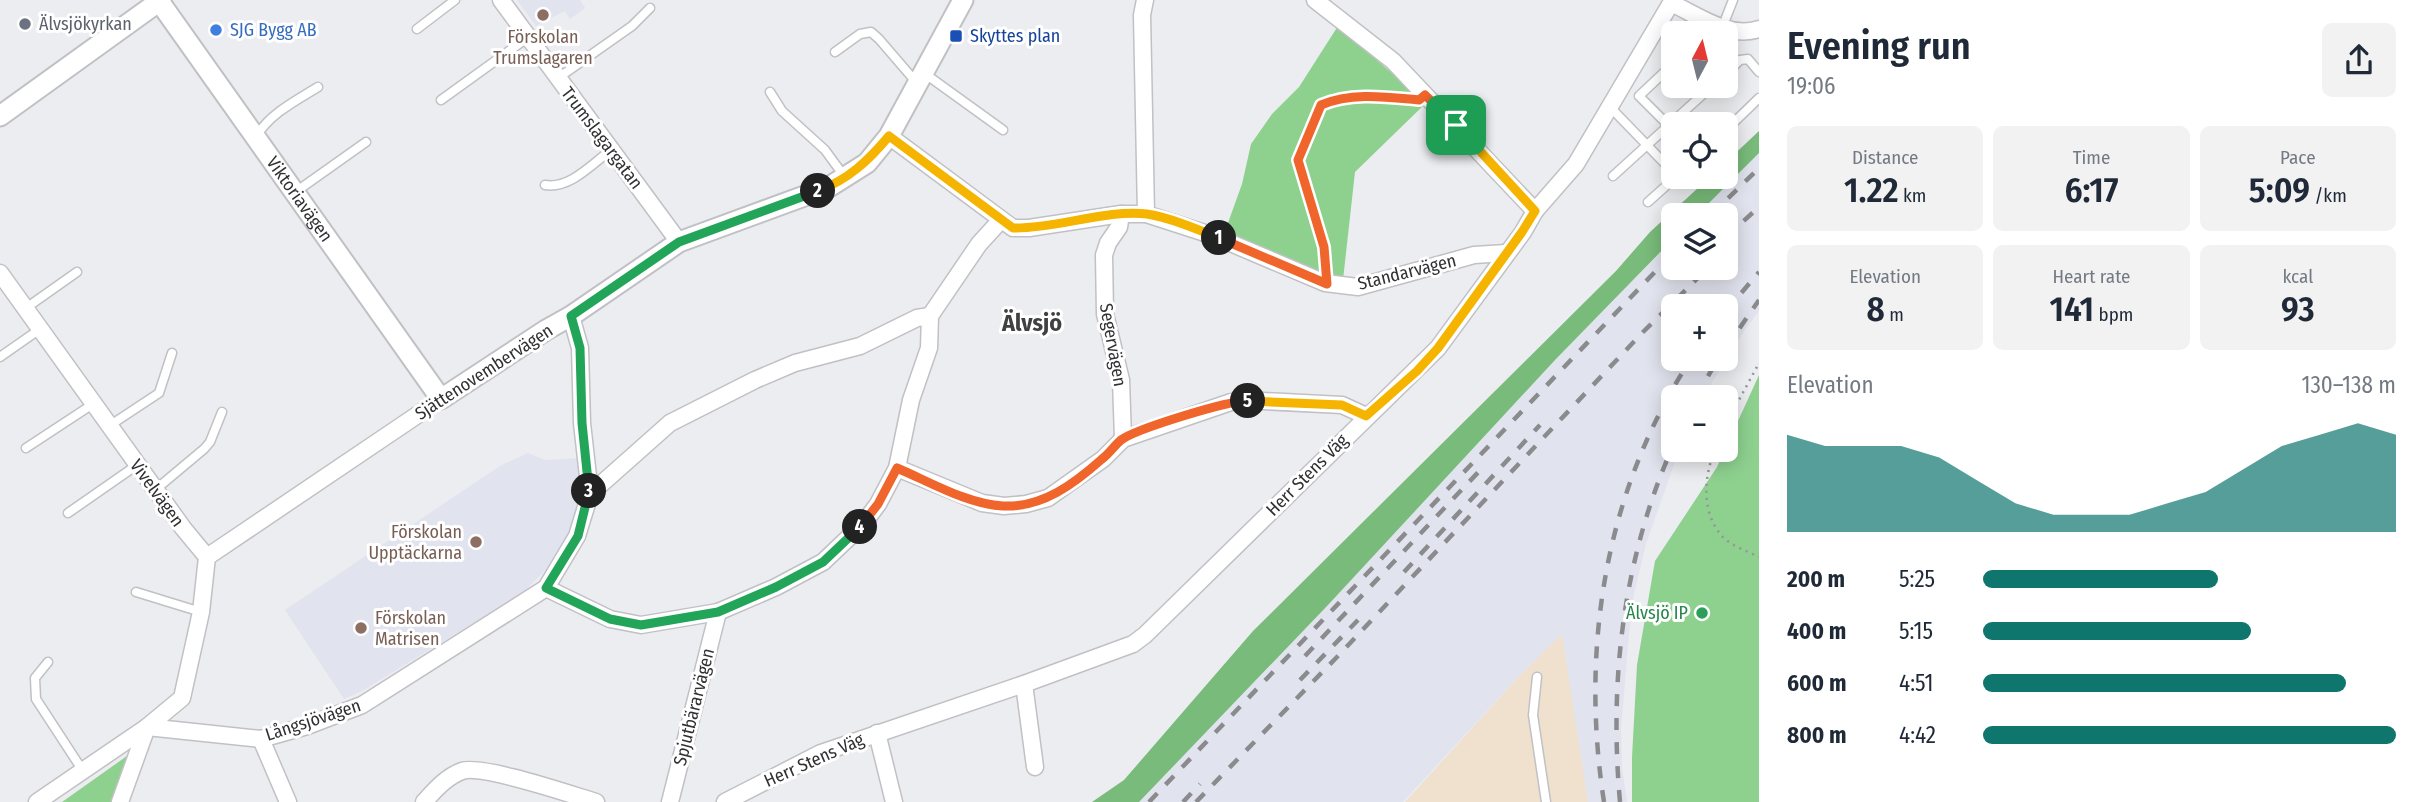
<!DOCTYPE html>
<html lang="en">
<head>
<meta charset="utf-8">
<style>
  body { margin:0; font-family:"Fira Sans Condensed",sans-serif; background:#f2f2f3; color:#1f2937; height:100vh; display:flex; flex-direction:column; font-size:26px; white-space:nowrap }
  * { box-sizing:border-box; margin:0 }
  p { font-size:23px; color:#747a83 }
  .icon { flex:none; width:38px; height:38px; fill:none; stroke:currentColor; stroke-width:2; stroke-linecap:round; stroke-linejoin:round }
  .map { position:relative; flex:1; overflow:hidden }
  .drawer { display:flex; flex-direction:column; background:#fff; width:665px }
  .drawer>* { flex:none }
  .needle { width:46px; rotate:7deg }
  .buttons { position:absolute; left:1661px; top:21px; display:grid; gap:14px }
  .buttons a { display:grid; place-items:center; width:77px; height:77px; border-radius:10px; background:#fff; box-shadow:0 4px 18px #0003; font-size:35px }
  .pin { position:absolute; display:grid; place-items:center; width:60px; height:60px; color:#fff; margin:-30px; border-radius:14px; box-shadow:0 4px 10px #0006 }
  .km { position:absolute; width:35px; height:35px; margin:-18px; border-radius:50%; background:#222; color:#fff; font-size:19px; line-height:35px; text-align:center }
  .round { display:grid; place-items:center; flex:none; width:74px; height:74px; border-radius:10px; background:#f2f2f3 }
  .summary { display:flex; align-items:center; justify-content:space-between; height:119px; padding:0 28px }
  h1 { font-size:38px; font-weight:600; line-height:52px }
  .stats { display:grid; grid-template-columns:repeat(3,1fr); gap:10px; height:119px; padding:7px 28px }
  .stats div { display:grid; align-content:center; border-radius:10px; background:#f2f2f3; text-align:center }
  .stats b { font-size:35px; font-weight:600 }
  .stats small { font-size:19px; font-weight:400 }
  .stats p { font-size:19px }
  .chart { height:196px; padding:14px 28px }
  .chart p { display:flex; justify-content:space-between }
  .chart svg { width:100%; height:126px; margin-top:7px; fill:#0f766e; opacity:.7 }
  ul { padding:0 28px; list-style:none; font-size:23px }
  li { display:grid; grid-template-columns:112px 84px 1fr; align-items:center; height:52px }
  li i { height:18px; border-radius:9px; background:#0f766e }
  main { display:flex; flex:1; min-height:0 }
  .map>svg:first-child { display:block }
  .industrial { fill:#efe1ce }
  .built { fill:#e1e3ee; fill-rule:evenodd }
  .green { fill:#8ed18f }
  .forest { fill:#79bb7a }
  .lines { fill:none; stroke-linecap:round; stroke-linejoin:round }
  .service-casing { stroke:#c1c1c5; stroke-width:11 }
  .minor-casing { stroke:#c1c1c5; stroke-width:19 }
  .tertiary-casing { stroke:#c1c1c5; stroke-width:23 }
  .path { stroke:#949598; stroke-width:2.5; stroke-dasharray:2 5; stroke-linecap:butt }
  .service { stroke:#fff; stroke-width:8 }
  .minor { stroke:#fff; stroke-width:16 }
  .tertiary { stroke:#fff; stroke-width:19 }
  .rail { stroke:#8b8b8e; stroke-width:4.5; stroke-dasharray:12 12; stroke-linecap:butt }
  .split-1-casing { stroke:#fff; stroke-width:14 }
  .split-2-casing { stroke:#fff; stroke-width:14 }
  .split-3-casing { stroke:#fff; stroke-width:14 }
  .split-4-casing { stroke:#fff; stroke-width:14 }
  .split-5-casing { stroke:#fff; stroke-width:14 }
  .split-6-casing { stroke:#fff; stroke-width:14 }
  .split-1 { stroke:#f0652b; stroke-width:9 }
  .split-2 { stroke:#f5b400; stroke-width:9 }
  .split-3 { stroke:#22a559; stroke-width:9 }
  .split-4 { stroke:#22a559; stroke-width:9 }
  .split-5 { stroke:#f0652b; stroke-width:9 }
  .split-6 { stroke:#f5b400; stroke-width:9 }
  .education-dot { fill:#8d6e63; stroke:#fff; stroke-width:2.5 }
  .worship-dot { fill:#6b7280; stroke:#fff; stroke-width:2.5 }
  .shop-dot { fill:#3f7fe0; stroke:#fff; stroke-width:2.5 }
  .transit-dot { fill:#1a4fb4; stroke:#fff; stroke-width:2.5 }
  .leisure-dot { fill:#2e9e5b; stroke:#fff; stroke-width:2.5 }
  .labels { text-anchor:middle; dominant-baseline:central; stroke-width:6; stroke-linejoin:round; paint-order:stroke }
  .worship-label { font-size:18px; fill:#5b616d; stroke:#fff; text-anchor:start }
  .shop-label { font-size:18px; fill:#366cbe; stroke:#fff; text-anchor:start }
  .transit-label { font-size:18px; fill:#164399; stroke:#fff; text-anchor:start }
  .education-label { font-size:18px; fill:#785e54; stroke:#fff }
  .street-label { font-size:18px; fill:#313133; stroke:#fff }
  .leisure-label { font-size:18px; fill:#27864d; stroke:#fff; text-anchor:end }
  .district-label { font-size:24px; font-weight:bold; fill:#404043; stroke:#fff }
</style>
</head>
<body>
<main>
<div class="map">
<svg width="1759" height="802" viewBox="0 0 1759 802">
  <rect width="100%" height="100%" fill="#ecedf0"/>
  <polygon class="industrial" points="1563,633 1588,802 1405,802 1521,674"/>
  <g class="built">
    <polygon points="517,0 580,0 585,8 570,19 565,11 536,26"/>
    <path d="M1759,153V311L1746,328L1703,397H1673V450H1679L1646,544L1634,594L1629,634L1621,729L1622,767L1627,802H1588L1562,634L1521,674L1403,802H1139L1328,605L1555,360L1673,239V268H1726V215H1697ZM1673,306H1726V359H1673Z"/>
    <polygon points="528,453 545,460 580,458 581,491 576,513 568,533 546,569 524,592 362,691 344,699 285,610 500,466"/>
  </g>
  <g class="green">
    <polygon points="1338,26 1426,103 1355,172 1343,280 1321,277 1224,234 1242,184 1251,144 1272,114 1299,87"/>
    <polygon points="1759,375 1759,802 1632,802 1632,757 1637,665 1655,561 1717,467"/>
    <polygon points="134,751 115,802 62,802"/>
  </g>
  <polygon class="forest" points="1759,131 1759,153 1697,215 1673,215 1673,239 1555,360 1328,605 1139,802 1092,802 1124,780 1253,631 1616,271 1650,232 1710,177 1726,177 1726,162"/>
  <g class="lines">
    <g class="service-casing">
      <g id="service">
        <polyline points="1722,28 1733,0"/>
        <polyline points="417,29 455,0"/>
        <polyline points="835,52 860,34 871,32 879,39 916,82"/>
        <polyline points="924,73 1003,130"/>
        <polyline points="1726,74 1740,60 1748,59 1759,72"/>
        <polyline points="558,78 632,26 650,8"/>
        <polyline points="770,92 782,111 825,150 844,176"/>
        <polyline points="441,100 527,38"/>
        <polyline points="1610,107 1673,172"/>
        <polyline points="1669,126 1639,96 1673,64"/>
        <polyline points="1726,130 1759,98"/>
        <path d="M256,137C269,114 297,100 318,87"/>
        <polyline points="1613,176 1712,86"/>
        <path d="M545,185C570,189 592,164 611,150"/>
        <polyline points="294,193 366,142"/>
        <polyline points="1648,202 1676,177"/>
        <polyline points="26,308 77,272"/>
        <polyline points="0,357 40,329"/>
        <polyline points="109,426 159,393 172,353"/>
        <polyline points="26,448 93,404"/>
        <polyline points="155,490 204,449 210,442 222,412"/>
        <polyline points="68,513 137,465"/>
        <polyline points="136,592 201,612"/>
        <polyline points="48,662 35,678 36,699 83,771"/>
        <polyline points="1537,677 1533,715 1546,802"/>
      </g>
    </g>
    <g class="minor-casing">
      <g id="minor">
        <polyline points="501,0 679,242"/>
        <polyline points="1145,0 1142,15 1146,214"/>
        <polyline points="1315,0 1393,61 1535,211"/>
        <polyline points="889,136 1013,228 1029,228 1121,214 1146,214 1214,236 1325,283 1358,287 1474,255 1506,253"/>
        <polyline points="1121,214 1119,227 1108,243 1104,255 1105,314 1121,380 1123,439"/>
        <polyline points="0,273 183,528 207,557 201,612 182,698 147,727 37,802"/>
        <polyline points="897,468 982,503 1004,506 1026,504 1048,498 1103,459 1123,439 1231,402 1243,400 1342,405 1366,416"/>
        <polyline points="590,494 670,423 755,380 795,363 860,346 917,318 930,316"/>
        <polyline points="207,557 441,399"/>
        <polyline points="546,588 610,619 641,625 718,612 776,587 823,562 863,524 878,504 897,468 911,400 929,348 930,316 979,244 1000,221"/>
        <polyline points="1024,684 1035,767"/>
        <polyline points="147,727 261,739 307,726 362,705 546,588 577,536 590,494 582,423 580,348 571,316"/>
        <polyline points="877,733 894,802"/>
        <polyline points="261,739 288,802"/>
        <polyline points="120,802 147,727"/>
        <path d="M424,802C435,790 446,777 462,771C482,764 572,795 596,802"/>
        <polyline points="670,802 718,612"/>
        <path d="M725,802L821,753L1024,684L1133,644L1145,635L1438,348L1523,232L1535,211L1576,164L1671,3C1699,16 1729,39 1759,29"/>
      </g>
    </g>
    <g class="tertiary-casing">
      <g id="tertiary">
        <path id="s1" d="M159,1L441,399L546,330L571,316L679,242L829,187L867,163L889,136L963,0"/>
        <polyline points="0,116 161,0"/>
      </g>
    </g>
    <g class="path">
      <path d="M1325,267L1323,247L1298,160L1317,111L1321,105C1348,94 1377,96 1405,98"/>
      <polyline points="1726,424 1759,363"/>
      <path d="M1715,450C1704,476 1701,511 1721,535C1729,545 1747,551 1759,557"/>
    </g>
    <use href="#service" class="service"/>
    <use href="#minor" class="minor"/>
    <use href="#tertiary" class="tertiary"/>
    <g class="rail">
      <polyline points="1711,215 1759,168"/>
      <polyline points="1726,237 1759,207"/>
      <polyline points="1726,311 1759,272"/>
      <polyline points="1726,348 1759,300"/>
      <polyline points="1696,397 1718,359"/>
      <polyline points="1404,572 1540,425"/>
      <polyline points="1305,656 1485,465"/>
      <polyline points="1300,680 1358,620"/>
      <polyline points="1149,802 1673,253"/>
      <polyline points="1183,802 1200,784"/>
      <polyline points="1196,802 1336,658 1643,332 1708,268"/>
      <path d="M1604,802C1580,648 1605,490 1691,359"/>
      <path d="M1620,802C1609,680 1623,558 1673,446"/>
    </g>
  </g>
  <g class="lines">
    <g class="split-1-casing">
      <path id="split-1" d="M1219,238L1327,284L1324,247L1298,160L1321,105C1352,92 1386,97 1419,100L1425,95L1456,125"/>
    </g>
    <g class="split-2-casing">
      <path id="split-2" d="M818,191C849,179 868,161 889,136L1013,228C1055,229 1107,209 1147,214C1171,218 1197,229 1219,238"/>
    </g>
    <g class="split-3-casing">
      <polyline id="split-3" points="589,491 582,423 580,348 571,316 679,242 818,191"/>
    </g>
    <g class="split-4-casing">
      <polyline id="split-4" points="589,491 578,536 546,588 610,619 641,625 718,612 776,587 823,562 860,527"/>
    </g>
    <g class="split-5-casing">
      <path id="split-5" d="M860,527L878,504L897,468C930,482 967,504 1003,506C1042,508 1074,484 1102,459C1109,454 1114,446 1121,440C1136,429 1229,400 1248,401"/>
    </g>
    <g class="split-6-casing">
      <polyline id="split-6" points="1248,401 1342,405 1366,416 1417,371 1438,348 1522,232 1535,211 1456,125"/>
    </g>
    <use href="#split-1" class="split-1"/>
    <use href="#split-2" class="split-2"/>
    <use href="#split-3" class="split-3"/>
    <use href="#split-4" class="split-4"/>
    <use href="#split-5" class="split-5"/>
    <use href="#split-6" class="split-6"/>
  </g>
  <g class="education-dot">
    <circle cx="543" cy="15" r="7"/>
    <circle cx="476" cy="542" r="7"/>
    <circle cx="361" cy="628" r="7"/>
  </g>
  <circle class="worship-dot" cx="25" cy="24" r="7"/>
  <circle class="shop-dot" cx="216" cy="30" r="7"/>
  <rect class="transit-dot" x="949" y="29" width="14" height="14" rx="3.5"/>
  <circle class="leisure-dot" cx="1702" cy="613" r="7"/>
  <g class="labels">
    <g class="worship-label">
      <text x="39" y="24">Älvsjökyrkan</text>
    </g>
    <g class="shop-label">
      <text x="230" y="30">SJG Bygg AB</text>
    </g>
    <g class="transit-label">
      <text x="970" y="36">Skyttes plan</text>
    </g>
    <g class="education-label">
      <text x="543" y="37">Förskolan<tspan x="543" dy="21">Trumslagaren</tspan></text>
      <text x="462" y="532" text-anchor="end">Förskolan<tspan x="462" dy="21">Upptäckarna</tspan></text>
      <text x="375" y="618" text-anchor="start">Förskolan<tspan x="375" dy="21">Matrisen</tspan></text>
    </g>
    <g class="street-label">
      <text transform="translate(602 138) rotate(53)">Trumslagargatan</text>
      <text stroke="none"><textPath href="#s1" startOffset="243">Viktoriavägen</textPath></text>
      <text transform="translate(1407 272) rotate(-14)">Standarvägen</text>
      <text transform="translate(1113 345) rotate(80)">Segervägen</text>
      <text transform="translate(484 372) rotate(-33)">Sjättenovembervägen</text>
      <text transform="translate(1307 475) rotate(-45)">Herr Stens Väg</text>
      <text transform="translate(157 493) rotate(54)">Vivelvägen</text>
      <text transform="translate(694 707) rotate(-76)">Spjutbärarvägen</text>
      <text transform="translate(313 720) rotate(-18)">Långsjövägen</text>
      <text transform="translate(814 760) rotate(-24)">Herr Stens Väg</text>
    </g>
    <g class="leisure-label">
      <text x="1688" y="613">Älvsjö IP</text>
    </g>
    <g class="district-label">
      <text x="1032" y="323">Älvsjö</text>
    </g>
  </g>
</svg>
<div class="buttons">
<a><svg class="needle" viewBox="-14 -14 28 28"><path d="M0-13l5 13h-10z" fill="#e53935"/><path d="M0 13l5-13h-10z" fill="#747a83"/></svg></a>
<a><svg class="icon" aria-label="locate" viewBox="0 0 24 24"><circle cx="12" cy="12" r="6"/><path d="M12 2v4M12 18v4M2 12h4M18 12h4"/></svg></a>
<a><svg class="icon" aria-label="layers" viewBox="0 0 24 24"><path d="M12 4l9 5-9 5-9-5zM3 14l9 5 9-5"/></svg></a>
<a>+</a>
<a>−</a>
</div>
<div class="pin" style="left:1456px;top:125px;background:#1e9e55"><svg class="icon" aria-label="arrive" viewBox="0 0 24 24"><path d="M6 21V4h12l-3 4 3 4H6"/></svg></div>
<b class="km" style="left:1219px;top:238px">1</b>
<b class="km" style="left:818px;top:191px">2</b>
<b class="km" style="left:589px;top:491px">3</b>
<b class="km" style="left:860px;top:527px">4</b>
<b class="km" style="left:1248px;top:401px">5</b>
</div>
<section class="drawer">
<div class="summary"><div><h1>Evening run</h1><p>19:06</p></div><a class="round"><svg class="icon" aria-label="share" viewBox="0 0 24 24"><path d="M12 15V3M7 8l5-5 5 5M5 13v7h14v-7"/></svg></a></div>
<div class="stats">
<div><p>Distance</p><b>1.22<small> km</small></b></div>
<div><p>Time</p><b>6:17</b></div>
<div><p>Pace</p><b>5:09<small> /km</small></b></div>
</div>
<div class="stats">
<div><p>Elevation</p><b>8<small> m</small></b></div>
<div><p>Heart rate</p><b>141<small> bpm</small></b></div>
<div><p>kcal</p><b>93</b></div>
</div>
<div class="chart"><p><span>Elevation</span>130–138 m</p>
<svg viewBox="0 0 160 44" preserveAspectRatio="none"><path d="M0 44V10L10 14L20 14L30 14L40 18L50 26L60 34L70 38L80 38L90 38L100 34L110 30L120 22L130 14L140 10L150 6L160 10V44z"/></svg>
</div>
<ul>
<li><b>200 m</b>5:25<i style="width:57%"></i></li>
<li><b>400 m</b>5:15<i style="width:65%"></i></li>
<li><b>600 m</b>4:51<i style="width:88%"></i></li>
<li><b>800 m</b>4:42<i style="width:100%"></i></li>
</ul>
</section>
</main>
</body>
</html>
